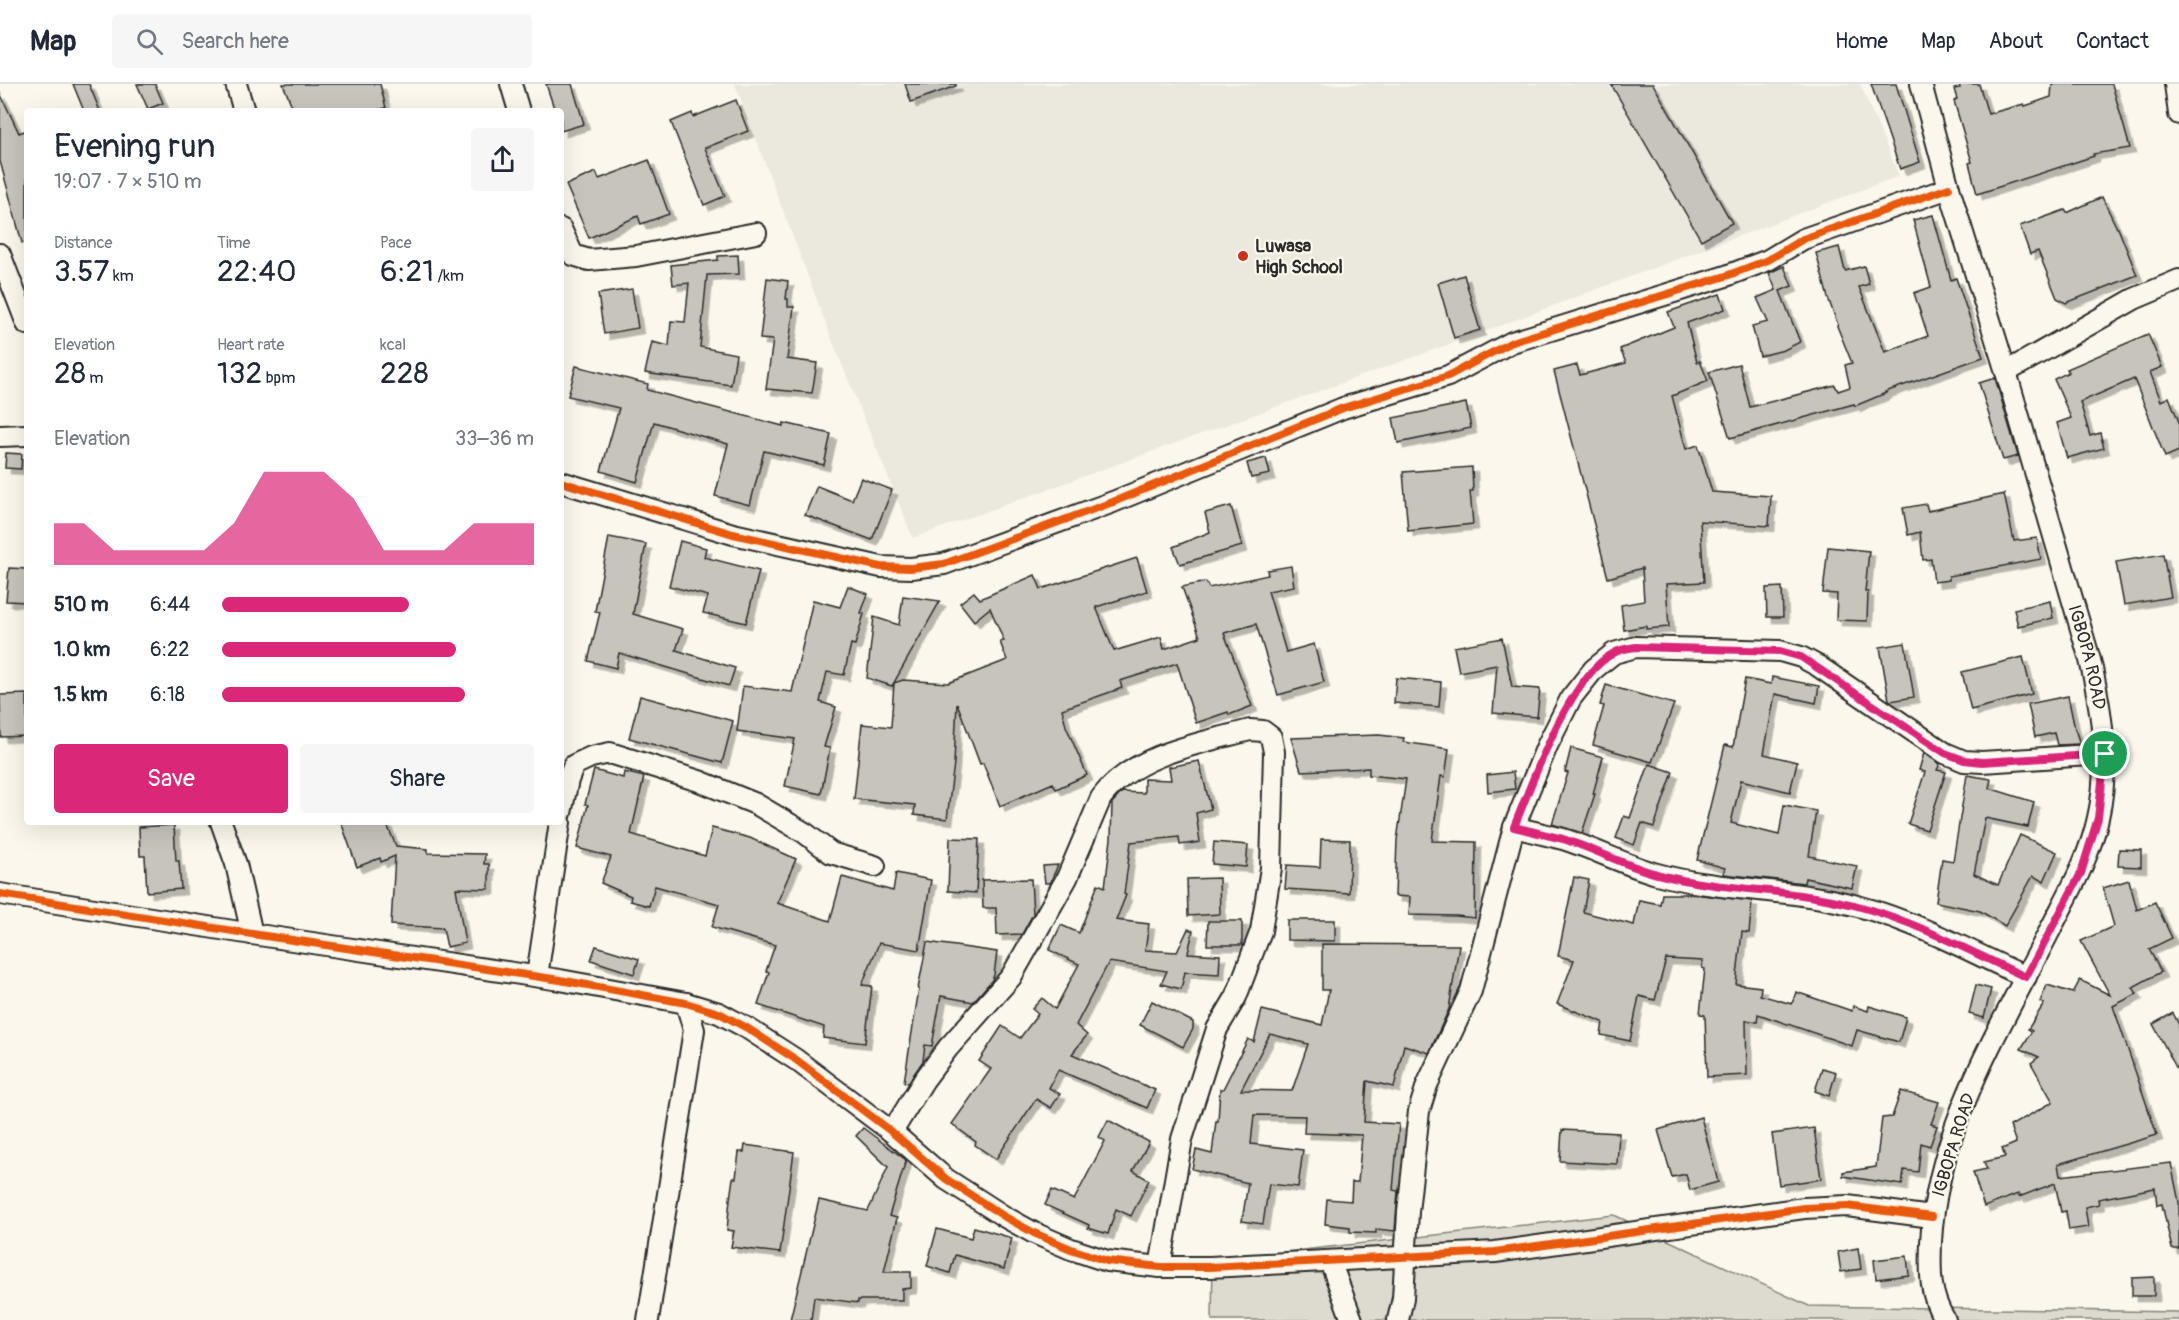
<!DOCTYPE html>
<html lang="en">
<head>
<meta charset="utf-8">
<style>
  body { margin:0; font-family:Pangolin,sans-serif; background:#f6f6f7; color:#1f2937; height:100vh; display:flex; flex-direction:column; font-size:22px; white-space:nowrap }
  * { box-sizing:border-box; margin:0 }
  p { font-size:20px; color:#747a83 }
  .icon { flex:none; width:33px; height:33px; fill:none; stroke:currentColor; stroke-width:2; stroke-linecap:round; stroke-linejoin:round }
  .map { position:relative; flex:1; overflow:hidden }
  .panel { position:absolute; left:24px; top:24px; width:540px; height:717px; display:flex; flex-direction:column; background:#fff; border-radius:6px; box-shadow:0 6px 24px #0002 }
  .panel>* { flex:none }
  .pin { position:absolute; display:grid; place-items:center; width:51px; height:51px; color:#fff; margin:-26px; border:3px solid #fff; border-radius:50%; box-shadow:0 2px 6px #0007 }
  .round { display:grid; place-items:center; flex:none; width:63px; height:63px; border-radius:6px; background:#f6f6f7 }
  .summary { display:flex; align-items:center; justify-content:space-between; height:102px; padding:0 30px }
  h1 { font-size:33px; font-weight:600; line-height:45px }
  .figures { display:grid; grid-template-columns:repeat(3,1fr); gap:9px; height:102px; padding:6px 30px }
  .figures div { display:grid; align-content:center }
  .figures b { font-size:30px; font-weight:600 }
  .figures small { font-size:16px; font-weight:400 }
  .figures p { font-size:16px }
  .chart { height:168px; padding:12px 30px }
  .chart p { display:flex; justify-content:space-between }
  .chart svg { width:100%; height:108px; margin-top:6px; fill:#db2777; opacity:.7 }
  .cta { display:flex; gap:12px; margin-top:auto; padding:12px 30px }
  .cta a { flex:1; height:69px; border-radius:6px; background:#db2777; color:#fff; font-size:24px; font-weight:600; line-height:69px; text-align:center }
  .cta a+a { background:#f6f6f7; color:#1f2937 }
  ul { padding:0 30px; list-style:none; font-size:20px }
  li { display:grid; grid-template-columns:96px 72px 1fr; align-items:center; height:45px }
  li i { height:15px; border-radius:8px; background:#db2777 }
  header { display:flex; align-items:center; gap:36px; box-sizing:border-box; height:84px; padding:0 30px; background:#fff; border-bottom:2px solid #e0e1e3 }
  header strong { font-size:28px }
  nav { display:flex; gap:33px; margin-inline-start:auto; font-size:21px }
  .search { width:420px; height:54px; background:#f6f6f7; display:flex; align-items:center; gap:15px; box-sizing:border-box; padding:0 21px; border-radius:6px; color:#747a83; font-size:22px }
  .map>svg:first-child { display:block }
  .built { fill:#ebe8de }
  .green { fill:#dddad0; stroke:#84827e; stroke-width:1.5 }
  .building { fill:#c7c4bc; stroke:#2b2b2b; stroke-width:1.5; fill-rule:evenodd; filter:url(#shadow) }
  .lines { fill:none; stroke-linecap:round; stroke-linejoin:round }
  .minor-casing { stroke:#2b2b2b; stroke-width:24 }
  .minor { stroke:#fbf7ec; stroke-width:20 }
  .cycleway-casing { stroke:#fbf7ec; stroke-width:11 }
  .cycleway { stroke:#e8590c; stroke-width:8 }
  .route-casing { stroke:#fff; stroke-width:12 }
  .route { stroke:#db2777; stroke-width:8 }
  .poi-dot { fill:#c8321e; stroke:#fbf7ec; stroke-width:2 }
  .labels { text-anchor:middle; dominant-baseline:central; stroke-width:4.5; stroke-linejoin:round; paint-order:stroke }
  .poi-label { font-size:18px; font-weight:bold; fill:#2b2b2b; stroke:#fbf7ec; text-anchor:start }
  .street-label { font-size:18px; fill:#2b2b2b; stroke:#fbf7ec }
</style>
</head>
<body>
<header>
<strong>Map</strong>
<div class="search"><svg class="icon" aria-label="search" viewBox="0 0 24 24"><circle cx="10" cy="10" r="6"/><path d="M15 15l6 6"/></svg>Search here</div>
<nav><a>Home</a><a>Map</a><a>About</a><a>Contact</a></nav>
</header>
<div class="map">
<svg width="2179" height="1236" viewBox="0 0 2179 1236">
  <defs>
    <filter id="shadow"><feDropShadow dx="5.5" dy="5.5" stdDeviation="0" flood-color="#0004"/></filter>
  </defs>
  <rect width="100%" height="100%" fill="#fbf7ec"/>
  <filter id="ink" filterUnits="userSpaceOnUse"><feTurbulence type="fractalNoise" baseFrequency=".0167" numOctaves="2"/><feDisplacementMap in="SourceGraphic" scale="12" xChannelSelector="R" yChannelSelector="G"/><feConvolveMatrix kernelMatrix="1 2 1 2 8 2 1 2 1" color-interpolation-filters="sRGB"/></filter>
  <g filter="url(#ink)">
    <polygon class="built" points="735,0 1860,0 1899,92 1472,252 913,454 834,261"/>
    <polygon class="green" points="1614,1131 1809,1222 2179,1228 2179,1236 1212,1236 1213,1176"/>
    <g class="building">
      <polygon points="73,0 89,0 100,27 84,27"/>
      <polygon points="137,0 155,0 163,19 148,25"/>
      <polygon points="283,0 380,0 386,24 372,27 294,27"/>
      <polygon points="546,0 572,0 584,40 561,47 561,27 555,27"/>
      <polygon points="905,0 956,0 956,2 911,18"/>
      <polygon points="1611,0 1653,0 1732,139 1701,156"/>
      <polygon points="1871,0 1896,0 1920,78 1900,85"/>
      <polygon points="1959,0 1979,0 1988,30 2024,20 2025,22 2051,13 2052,0 2112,0 2130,64 2093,70 2094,72 1977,110 1969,79 1972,78 1954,17 1957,15 1954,5 1960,4"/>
      <polygon points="0,9 19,49 27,46 27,158 22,159 0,77"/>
      <polygon points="736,16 748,47 705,64 725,112 704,121 671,38 692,29 693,33"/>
      <polygon points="649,76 669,130 641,140 638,132 589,154 566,101 596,88 599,95"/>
      <polygon points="2102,113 2117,144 2118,144 2137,191 2066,219 2057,214 2038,167 2030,170 2020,142 2065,126 2067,129"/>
      <polygon points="1933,131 1951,196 1956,194 1983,273 1885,308 1886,309 1855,322 1854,320 1730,354 1709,288 1739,280 1750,323 1835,301 1838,307 1850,303 1845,281 1852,279 1837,242 1838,241 1828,214 1816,169 1839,163 1845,187 1864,182 1869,200 1859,203 1885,268 1928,252 1914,209 1931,203 1913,136"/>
      <polygon points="738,171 739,190 707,191 700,263 736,270 731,301 645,289 652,258 669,262 671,237 685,238 689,199 673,201 671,181 718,176 718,172"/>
      <polygon points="1784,182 1792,202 1780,207 1800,258 1784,266 1760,272 1752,242 1768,238 1757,214 1776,206 1769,189"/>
      <polygon points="1464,191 1480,246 1454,254 1438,199"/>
      <polygon points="767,194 788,197 786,215 788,215 788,223 794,223 787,275 817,279 812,309 766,305 773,256 760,255"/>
      <polygon points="632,205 638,244 604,250 598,210"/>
      <polygon points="1720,210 1725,225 1687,239 1697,278 1700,277 1708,297 1672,312 1686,365 1698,361 1712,408 1771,412 1769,442 1700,437 1704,498 1666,500 1669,543 1646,545 1646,542 1624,546 1621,521 1644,517 1642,484 1608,494 1554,287 1577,281 1580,291 1626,279 1620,265 1674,243 1668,228"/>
      <polygon points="2148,250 2162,283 2150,288 2161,317 2169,313 2179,338 2179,367 2165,373 2134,295 2080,318 2090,352 2100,349 2104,364 2067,374 2057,339 2071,334 2054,295 2069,288 2067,285"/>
      <polygon points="576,282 648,300 647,306 670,312 783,342 784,339 831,350 824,381 764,367 750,421 715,412 728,360 654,338 637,398 601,387 619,324 568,312"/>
      <polygon points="1995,294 2018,372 2003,376 1979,299"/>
      <polygon points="1466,319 1471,344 1398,359 1393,334"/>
      <polygon points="6,369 22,370 21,385 5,384"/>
      <polygon points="1266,374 1270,390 1251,394 1247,379"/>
      <polygon points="1472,383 1473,407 1470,407 1473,440 1408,447 1403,388"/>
      <polygon points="861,394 892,406 872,456 805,431 817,402 852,416"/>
      <polygon points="2004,410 2014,457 2037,454 2041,475 1949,492 1949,496 1934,498 1931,475 1923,476 1920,448 1908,451 1903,424 1926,420 1928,427"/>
      <polygon points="1231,422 1242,462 1180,480 1173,463 1210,448 1205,429"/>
      <polygon points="609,453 646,460 633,530 683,545 676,566 735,584 729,602 619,569 616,584 588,577 600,528 595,527"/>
      <polygon points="680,457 706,464 704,473 759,487 746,539 703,529 708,512 669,502"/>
      <polygon points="1828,463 1869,467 1865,508 1868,508 1867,537 1836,536 1837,510 1823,509"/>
      <polygon points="2163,470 2171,513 2124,521 2116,478"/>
      <polygon points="1137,474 1147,507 1096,523 1114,567 1161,553 1164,565 1200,553 1182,503 1206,498 1209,504 1268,491 1267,486 1291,482 1294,502 1268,507 1286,568 1314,560 1324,598 1278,611 1256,540 1224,549 1252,622 1229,631 1228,628 1196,639 1177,579 1120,597 1122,604 1062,625 1066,642 1087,691 1056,705 1053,699 1000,722 983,679 980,680 957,619 954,679 947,735 914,731 915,721 854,715 862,640 891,643 894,599 903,596 948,599 1007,576 1000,558 1004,557 990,524 974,537 960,519 974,508 980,515 1035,491 1041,505"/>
      <polygon points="9,484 27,485 27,518 6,517"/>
      <polygon points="848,502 868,510 861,529 864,530 855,561 851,560 844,591 827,588 820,618 836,623 824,663 830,664 821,710 785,702 795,655 737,647 743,602 792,608 813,516 840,523"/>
      <polygon points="1782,503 1783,533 1767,533 1766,504"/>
      <polygon points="903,512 940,517 892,602 867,594 874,533 899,541"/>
      <polygon points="2050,517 2053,534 2018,542 2014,525"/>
      <polygon points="1502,554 1512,603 1540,605 1537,633 1493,629 1497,581 1459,588 1454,563"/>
      <polygon points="1905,559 1914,613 1891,617 1889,616 1880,563"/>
      <polygon points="2023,573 2032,610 1971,626 1962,588"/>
      <polygon points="1772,593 1819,602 1816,619 1775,610 1764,670 1797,678 1790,708 1741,696 1731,739 1779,751 1784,721 1816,727 1809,772 1857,782 1852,804 1805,794 1804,799 1723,790 1725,784 1697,776 1725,661 1733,663 1745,595 1771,600"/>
      <polygon points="1396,594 1441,598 1439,623 1394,619"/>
      <polygon points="1606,601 1674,620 1652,678 1593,661 1604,622 1600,621"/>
      <polygon points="27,610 27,652 1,653 0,611"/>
      <polygon points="640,612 733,637 722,679 629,654"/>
      <polygon points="2068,612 2075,645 2080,660 2057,661 2054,649 2035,653 2028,620"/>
      <polygon points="1379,651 1404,654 1403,658 1449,665 1445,693 1441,692 1432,757 1476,758 1475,834 1456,832 1409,831 1410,813 1395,812 1397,756 1406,695 1369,691 1369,684 1301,687 1291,654"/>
      <polygon points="1571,664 1603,673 1593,710 1595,710 1582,749 1552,740 1568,689 1565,688"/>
      <polygon points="1924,669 1940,680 1937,686 1946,688 1927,746 1908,740 1925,688 1919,686"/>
      <polygon points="1199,677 1211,725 1196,729 1200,758 1180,761 1179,753 1131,758 1124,810 1126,811 1116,836 1149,840 1145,866 1177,868 1188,845 1193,847 1188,869 1220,871 1219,890 1185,888 1181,905 1161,900 1167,887 1109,878 1076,941 1087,951 1072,970 1155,1006 1147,1024 1058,986 1049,1004 1060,1010 1051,1024 1036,1015 996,1075 975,1061 976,1058 952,1040 991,985 979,977 1002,942 1020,954 1038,930 1032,925 1042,914 1055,925 1079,880 1049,866 1061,841 1079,849 1098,800 1105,803 1111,755 1112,719 1122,708 1144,709 1144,695 1171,696 1169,683"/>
      <polygon points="1649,680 1673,688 1654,743 1642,739 1634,761 1616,754 1624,732 1630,734"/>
      <polygon points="594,686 623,694 624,688 644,693 631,750 705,772 712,744 750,754 796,775 777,819 830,837 842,793 893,807 896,789 931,796 919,866 879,859 862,901 872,902 865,959 823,954 824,943 758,921 769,888 766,887 775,861 712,843 719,820 655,802 649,822 630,817 631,812 601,799 611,773 577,764 588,721 585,720"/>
      <polygon points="1513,688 1515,705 1488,708 1487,691"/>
      <polygon points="1967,691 1991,695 1989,704 2034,718 2028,743 1985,734 1974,790 1998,801 2020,751 2057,768 2044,797 2033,792 2005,842 1980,827 1936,818 1942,775 1953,777"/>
      <polygon points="341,738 386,738 396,762 428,765 428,769 485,770 484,780 489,780 489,805 456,804 465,859 447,863 443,844 391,841 395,772 381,778 380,774 357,783"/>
      <polygon points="174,741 176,777 179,777 181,805 147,808 145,772 140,772 139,743"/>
      <polygon points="950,754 979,755 976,809 948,807"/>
      <polygon points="1321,755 1350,756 1349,809 1285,805 1287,781 1320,783"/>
      <polygon points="1214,758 1248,761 1246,783 1212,780"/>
      <polygon points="2119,765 2141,766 2141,783 2118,782"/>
      <polygon points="1058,781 1050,799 1045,799 1043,782"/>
      <polygon points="1574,793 1589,796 1583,828 1634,841 1639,816 1660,820 1662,810 1693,810 1752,817 1749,849 1742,848 1736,900 1761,903 1760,911 1792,920 1796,908 1852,927 1853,922 1868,927 1869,922 1906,933 1899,958 1857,946 1852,962 1758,930 1757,938 1746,936 1747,991 1707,993 1705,931 1700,930 1705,885 1702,884 1703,877 1666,875 1655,916 1639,912 1630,957 1601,951 1603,938 1557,920 1574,876 1558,872"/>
      <polygon points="1219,794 1220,830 1188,832 1187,795"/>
      <polygon points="1031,795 1033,830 1022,850 997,851 996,824 983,824 982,796"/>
      <polygon points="2129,796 2137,826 2155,818 2172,854 2149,865 2161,888 2133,903 2137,910 2113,922 2157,1051 2058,1080 2060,1092 2171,1079 2179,1118 2179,1165 2172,1165 2162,1120 2157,1121 2155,1104 2098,1115 2099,1120 2085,1123 2088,1143 2069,1146 2066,1127 2061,1128 2055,1099 2019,1113 2018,1110 1984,1123 1973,1088 1987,1085 1984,1078 2005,1073 2002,1065 2016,1059 2010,1042 2053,1018 2031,979 2039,973 2021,965 2032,947 2028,945 2044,920 2040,918 2047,901 2073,909 2080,896 2110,911 2081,857 2114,842 2103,804"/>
      <polygon points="1287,836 1335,836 1335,857 1287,856"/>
      <polygon points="1208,837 1242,837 1242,861 1207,861"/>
      <polygon points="927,858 997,868 994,891 992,896 973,918 941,912 932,962 925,961 923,977 908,999 904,998 919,905 918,905"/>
      <path d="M1322,860L1459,861L1449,925L1429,969L1404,961L1394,1003L1367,997L1364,1038L1399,1040L1393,1106L1398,1107L1395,1147L1376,1145V1149L1350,1148V1143L1325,1140L1327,1115L1351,1117L1352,1098H1358L1362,1051L1304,1049L1305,1032L1254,1031L1251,1060L1303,1066L1298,1103L1269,1100L1263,1140L1242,1137L1248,1099L1192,1085L1196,1066L1212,1070L1216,1037H1218L1220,1005H1223L1248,955L1254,958L1262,926L1322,941L1329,906H1322ZM1270,950L1308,960L1292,1007L1241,1006Z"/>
      <polygon points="596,862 639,875 634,890 591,876"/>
      <polygon points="1976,901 1991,905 1984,934 1969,930"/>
      <polygon points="1152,917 1193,938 1193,945 1183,963 1140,941"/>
      <polygon points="2173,929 2179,941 2179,989 2153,940"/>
      <polygon points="1822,984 1836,988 1829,1012 1815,1007"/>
      <polygon points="1901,1007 1939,1018 1931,1040 1937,1042 1930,1062 1921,1059 1918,1088 1904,1086 1902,1101 1843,1092 1843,1088 1876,1083 1882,1034 1892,1033"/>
      <polygon points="1701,1033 1718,1098 1690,1106 1686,1090 1672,1093 1658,1046"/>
      <polygon points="1108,1036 1149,1058 1133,1087 1149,1096 1131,1132 1116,1125 1108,1150 1088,1144 1089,1141 1045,1121 1052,1106 1074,1116 1105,1057 1099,1053"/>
      <polygon points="863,1044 906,1076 889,1132 897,1134 884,1188 911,1188 911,1204 902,1205 902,1216 858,1216 858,1219 814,1213 811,1236 790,1236 819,1116 868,1127 888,1083 856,1052"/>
      <polygon points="1814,1044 1821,1095 1779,1101 1772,1050"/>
      <polygon points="1562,1046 1619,1049 1617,1080 1560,1077"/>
      <polygon points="745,1061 794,1068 780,1169 731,1163 734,1147 727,1146 730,1115 733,1094 736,1094 739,1068 744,1068"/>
      <polygon points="974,1143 1012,1154 1004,1185 955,1171 950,1189 927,1182 937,1145 971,1154"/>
      <polygon points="1858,1164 1861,1185 1841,1188 1838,1168"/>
      <polygon points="1907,1172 1909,1191 1876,1195 1874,1176"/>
      <polygon points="2154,1193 2154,1212 2132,1212 2132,1194"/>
    </g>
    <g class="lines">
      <g class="minor-casing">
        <g id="minor">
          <polyline points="236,0 244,27"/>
          <polyline points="511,0 519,27"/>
          <path id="s1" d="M1921,0L1949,104L2006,288L2090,576C2102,628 2110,681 2098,734C2089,776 2067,812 2048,850C1999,946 1936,1047 1931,1158C1930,1187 1929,1211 1945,1236"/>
          <polyline points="2175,0 2179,30"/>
          <polyline points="561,145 573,171 589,176 636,172 756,149"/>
          <polyline points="0,170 27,240"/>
          <polyline points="2006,288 2134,215 2179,196"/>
          <polyline points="0,352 27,351"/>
          <polyline points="561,398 733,450 881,483 911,484 944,480 1113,418 1343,324 1448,292 1512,258 1726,192 1768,176 1803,155 1949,104"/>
          <polyline points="561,729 568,696 574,681 591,673 610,669 699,697 756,720 805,749 831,769 875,782"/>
          <polyline points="221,738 236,780 252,850"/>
          <path d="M1514,743C1530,747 1547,751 1563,755C1595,765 1625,781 1657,790C1715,806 1777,804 1836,817C1903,830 1964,865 2026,893"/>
          <polyline points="0,810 252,850 560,896 686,919 719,929 747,944 795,975 892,1048 946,1095 1005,1133 1034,1149 1071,1165 1107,1177 1160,1183 1210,1183 1495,1168 1804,1124 1847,1122 1932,1133"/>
          <polyline points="537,892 560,738"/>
          <path d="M892,1048L924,996L948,964L1011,893L1067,794L1101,714C1133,670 1201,659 1250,646L1263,647L1271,653L1274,668L1271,784L1261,847L1236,913L1217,945L1182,1055L1160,1183"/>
          <polyline points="1330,1177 1352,1236"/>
          <polyline points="648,1236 694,946 686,919"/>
          <polyline points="1398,1236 1403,1214 1408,1128 1419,1027 1427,1001 1471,907 1514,743 1547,662 1571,614 1594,585 1614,569 1636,563 1780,567 1801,573 1818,582 1945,669 1964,677 1982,678 2105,670"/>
        </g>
      </g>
      <use href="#minor" class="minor"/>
      <g class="cycleway-casing">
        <g id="cycleway">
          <polyline points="561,398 733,450 881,483 911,484 944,480 1113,418 1343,324 1448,292 1512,258 1726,192 1768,176 1803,155 1949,104"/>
          <polyline points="0,810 252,850 560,896 686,919 719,929 747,944 795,975 892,1048 946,1095 1005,1133 1034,1149 1071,1165 1107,1177 1160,1183 1210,1183 1495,1168 1804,1124 1847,1122 1932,1133"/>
        </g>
      </g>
      <use href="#cycleway" class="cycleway"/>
    </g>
  </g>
  <g class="lines" filter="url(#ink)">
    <g class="route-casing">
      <path id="route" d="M1636,563L1780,567L1801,573L1945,669L1964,676L1982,678L2105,670L2098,734L2081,789L2026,893C1964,865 1903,830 1836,817C1777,804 1715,806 1657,790C1625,782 1595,765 1563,755C1547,751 1530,747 1514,743C1533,697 1569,592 1614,569C1620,565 1629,564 1636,563Z"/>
    </g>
    <use href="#route" class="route"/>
  </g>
  <circle class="poi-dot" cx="1243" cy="172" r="6"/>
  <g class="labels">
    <g class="poi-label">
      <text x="1255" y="162">Luwasa<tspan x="1255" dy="21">High School</tspan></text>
    </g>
    <g class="street-label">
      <text stroke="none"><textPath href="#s1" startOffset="597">IGBOPA ROAD</textPath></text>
      <text transform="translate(1954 1061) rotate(-73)">IGBOPA ROAD</text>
    </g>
  </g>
</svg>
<div class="pin" style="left:2105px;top:670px;background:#1e9e55"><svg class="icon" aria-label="arrive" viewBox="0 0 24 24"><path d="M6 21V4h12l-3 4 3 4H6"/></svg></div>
<section class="panel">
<div class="summary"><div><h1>Evening run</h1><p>19:07 · 7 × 510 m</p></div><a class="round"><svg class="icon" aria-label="share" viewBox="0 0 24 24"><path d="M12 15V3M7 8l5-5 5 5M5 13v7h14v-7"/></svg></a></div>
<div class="figures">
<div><p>Distance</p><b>3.57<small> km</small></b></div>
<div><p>Time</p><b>22:40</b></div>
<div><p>Pace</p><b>6:21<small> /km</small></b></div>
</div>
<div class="figures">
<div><p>Elevation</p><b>28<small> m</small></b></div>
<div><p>Heart rate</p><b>132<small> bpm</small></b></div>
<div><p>kcal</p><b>228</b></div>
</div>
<div class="chart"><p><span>Elevation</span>33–36 m</p>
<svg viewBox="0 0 160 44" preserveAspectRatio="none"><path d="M0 44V27L10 27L20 38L30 38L40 38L50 38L60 27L70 6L80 6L90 6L100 17L110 38L120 38L130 38L140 27L150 27L160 27V44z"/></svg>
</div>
<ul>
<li><b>510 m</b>6:44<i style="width:60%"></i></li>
<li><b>1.0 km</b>6:22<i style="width:75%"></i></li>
<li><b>1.5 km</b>6:18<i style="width:78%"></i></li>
</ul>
<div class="cta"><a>Save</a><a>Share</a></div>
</section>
</div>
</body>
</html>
